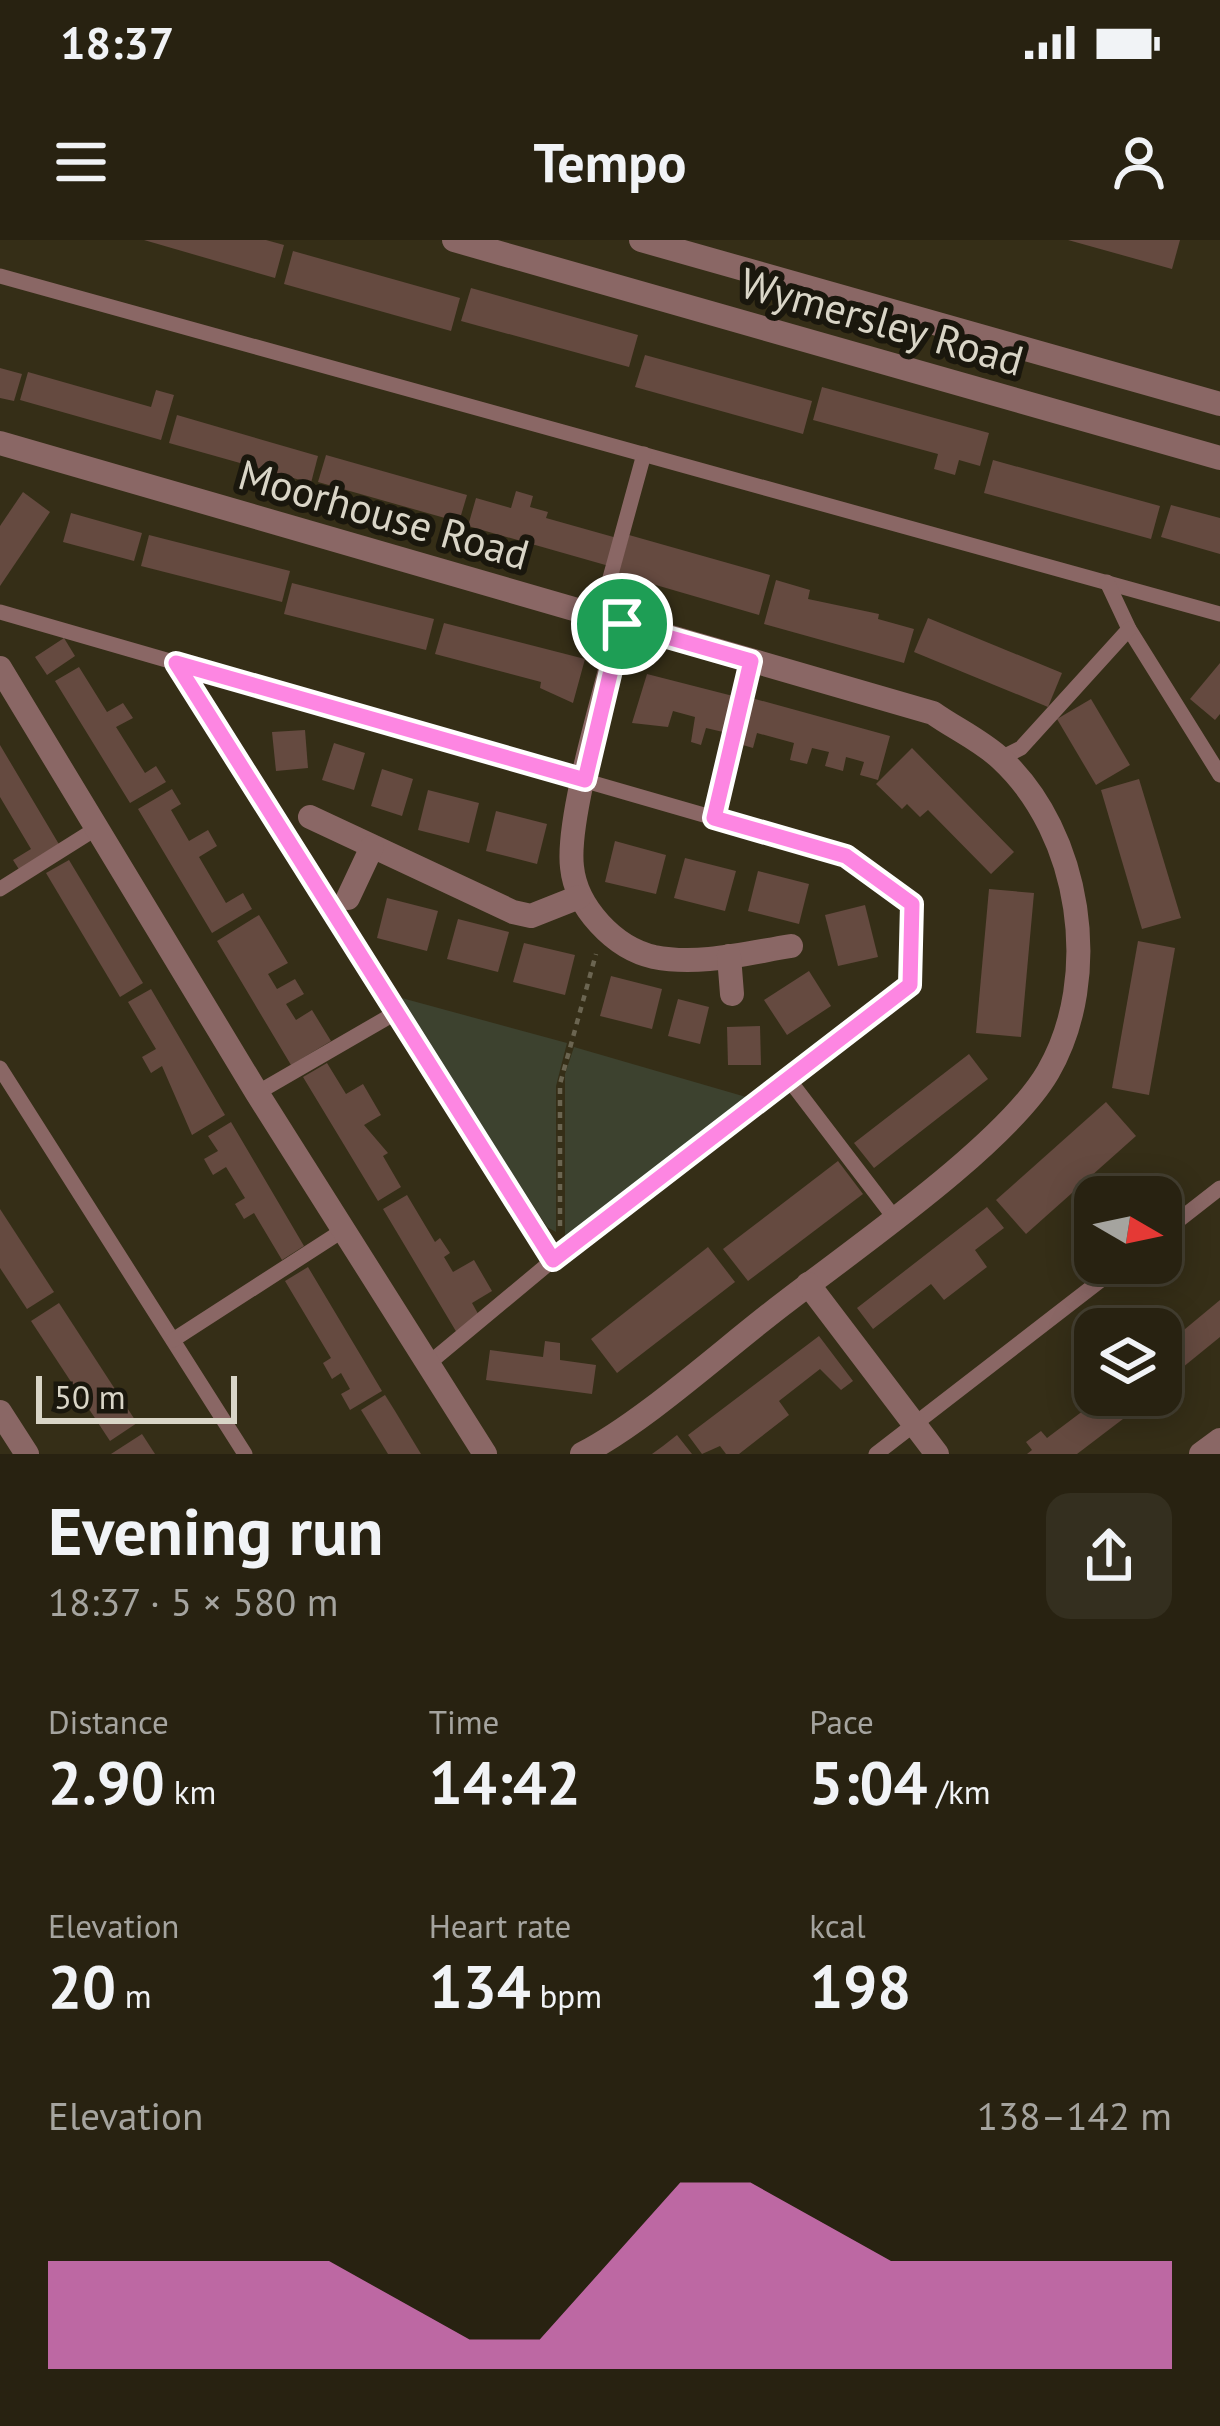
<!DOCTYPE html>
<html lang="en">
<head>
<meta charset="utf-8">
<style>
  body { margin:0; font-family:"PT Sans",sans-serif; background:#342f1f; color:#f1f3f6; height:100vh; display:flex; flex-direction:column; font-size:45px; white-space:nowrap }
  * { box-sizing:border-box; margin:0 }
  p { font-size:39px; color:#a5a49f }
  .icon { flex:none; width:66px; height:66px; fill:none; stroke:currentColor; stroke-width:2; stroke-linecap:round; stroke-linejoin:round }
  .map { position:relative; height:1214px; overflow:hidden }
  .side { display:flex; flex-direction:column; background:#282211; flex:1 }
  .side>* { flex:none }
  .needle { width:78px; rotate:99deg }
  .fabs { position:absolute; left:1074px; top:936px; display:grid; gap:24px }
  .fabs a { display:grid; place-items:center; width:108px; height:108px; border-radius:24px; background:#282211; box-shadow:0 6px 30px #0003,0 0 0 3px #443f31; font-size:60px }
  .scale { position:absolute; left:36px; bottom:30px; width:201px; box-sizing:border-box; padding-left:12px; border:6px solid #d9d5c7; border-top:0; font-size:33px; line-height:42px; white-space:nowrap; color:#d9d5c7; -webkit-text-stroke:9px #1a170d; paint-order:stroke }
  .pin { position:absolute; display:grid; place-items:center; width:102px; height:102px; color:#fff; margin:-51px; border:6px solid #fff; border-radius:50%; box-shadow:0 3px 12px #0007 }
  .round { display:grid; place-items:center; flex:none; width:126px; height:126px; border-radius:24px; background:#342f1f }
  .headline { display:flex; align-items:center; justify-content:space-between; height:204px; padding:0 48px }
  h1 { font-size:66px; font-weight:800; line-height:90px }
  .stats { display:grid; grid-template-columns:repeat(3,1fr); gap:18px; height:204px; padding:12px 48px }
  .stats div { display:grid; align-content:center }
  .stats b { font-size:60px; font-weight:800 }
  .stats small { font-size:33px; font-weight:400 }
  .stats p { font-size:33px }
  .chart { height:336px; padding:24px 48px }
  .chart p { display:flex; justify-content:space-between }
  .chart svg { width:100%; height:216px; margin-top:12px; fill:#fd86e2; opacity:.7 }
  .status { display:flex; justify-content:space-between; align-items:center; height:84px; padding:0 60px; background:#282211; direction:ltr }
  .status svg { height:33px; fill:currentColor }
  header { display:flex; justify-content:space-between; align-items:center; height:156px; padding:0 48px; background:#282211; font-size:54px; font-weight:800 }
  .map>svg:first-child { display:block }
  .green { fill:#3d422f }
  .building { fill:#654a40 }
  .lines { fill:none; stroke-linecap:round; stroke-linejoin:round }
  .path { stroke:#6b6551; stroke-width:4.5; stroke-dasharray:6 6; stroke-linecap:butt }
  .lane { stroke:#8a6765; stroke-width:15 }
  .street { stroke:#8a6765; stroke-width:24 }
  .route-casing { stroke:#fff; stroke-width:24 }
  .route { stroke:#fd86e2; stroke-width:15 }
  .labels { text-anchor:middle; dominant-baseline:central; stroke-width:12; stroke-linejoin:round; paint-order:stroke }
  .street-label { font-size:42px; fill:#d9d5c7; stroke:#1a170d }
</style>
</head>
<body>
<div class="status"><b>18:37</b><svg viewBox="0 0 49 12"><path d="M0 12V9h3v3zM5 12V6h3v6zM10 12V3h3v9zM15 12V0h3v12zM26 1h20v11H26zM47 4h2v5h-2z"/></svg></div>
<header><svg class="icon" aria-label="menu" viewBox="0 0 24 24"><path d="M4 6h16M4 12h16M4 18h16"/></svg>Tempo<svg class="icon" aria-label="person" viewBox="0 0 24 24"><circle cx="12" cy="8" r="4"/><path d="M4 21q1-7 8-7t8 7"/></svg></header>
<div class="map">
<svg width="1220" height="1214" viewBox="0 0 1220 1214">
  <rect width="100%" height="100%" fill="#352e17"/>
  <g class="green">
    <polygon points="398,757 567,803 556,846 556,992 547,987"/>
    <polygon points="574,807 753,859 574,999 565,1000 565,834"/>
  </g>
  <g class="building">
    <polygon points="144,0 266,0 284,5 275,38"/>
    <polygon points="1068,0 1180,0 1172,29"/>
    <polygon points="293,11 460,58 451,91 284,44"/>
    <polygon points="471,48 638,95 629,127 461,81"/>
    <polygon points="645,115 812,161 803,194 635,147"/>
    <polygon points="0,128 22,134 14,161 0,158"/>
    <polygon points="28,132 151,167 156,150 174,155 161,200 20,160"/>
    <polygon points="822,147 989,193 980,226 959,220 955,235 934,229 938,214 813,180"/>
    <polygon points="177,175 318,216 311,243 169,203"/>
    <polygon points="326,215 467,255 459,282 318,242"/>
    <polygon points="993,220 1160,266 1151,299 984,253"/>
    <polygon points="516,251 533,256 530,267 548,272 546,278 617,298 609,326 468,286 476,258 511,268"/>
    <polygon points="23,252 50,272 0,346 0,286"/>
    <polygon points="1171,265 1220,278 1220,314 1161,297"/>
    <polygon points="71,273 142,293 134,321 63,302"/>
    <polygon points="149,295 290,331 282,362 141,326"/>
    <polygon points="629,295 770,335 759,375 618,334"/>
    <polygon points="776,340 810,350 808,359 879,374 878,379 914,389 904,423 764,384"/>
    <polygon points="292,343 434,379 426,410 284,374"/>
    <polygon points="928,378 1062,433 1048,467 914,412"/>
    <polygon points="444,383 585,419 573,463 540,448 541,442 435,414"/>
    <polygon points="64,398 75,416 47,435 35,417"/>
    <polygon points="1220,423 1220,474 1215,480 1190,459"/>
    <polygon points="79,427 107,472 123,463 133,478 116,487 145,533 156,526 166,542 130,563 55,441"/>
    <polygon points="647,434 733,456 723,492 706,488 701,505 691,502 695,477 673,471 668,487 632,483"/>
    <polygon points="748,457 890,496 878,540 860,535 864,522 846,517 843,531 825,526 829,512 812,508 807,524 790,520 794,503 757,493 753,508 736,503"/>
    <polygon points="1091,459 1130,525 1096,545 1057,479"/>
    <polygon points="305,490 308,528 276,531 272,492"/>
    <polygon points="334,503 365,513 354,550 322,540"/>
    <polygon points="0,505 60,606 20,631 13,620 31,609 0,557"/>
    <polygon points="912,508 1014,612 991,634 928,570 920,577 907,564 902,569 876,544"/>
    <polygon points="382,529 413,539 402,576 371,566"/>
    <polygon points="1139,539 1181,678 1142,689 1101,550"/>
    <polygon points="172,549 181,564 171,570 189,601 208,590 217,606 199,617 226,663 243,653 252,669 212,693 138,569"/>
    <polygon points="428,550 479,563 469,603 418,590"/>
    <polygon points="496,571 547,584 537,624 486,611"/>
    <polygon points="615,601 666,615 656,654 605,642"/>
    <polygon points="685,618 736,631 725,671 674,658"/>
    <polygon points="69,620 143,743 120,757 46,633"/>
    <polygon points="758,631 809,644 799,684 748,671"/>
    <polygon points="989,649 1034,653 1021,797 976,793"/>
    <polygon points="387,658 438,671 427,711 377,698"/>
    <polygon points="865,665 878,717 838,726 825,675"/>
    <polygon points="259,675 288,723 268,734 277,749 295,739 304,754 286,764 296,780 312,770 331,801 291,825 217,701"/>
    <polygon points="458,679 509,692 498,732 447,719"/>
    <polygon points="1138,701 1175,708 1149,855 1112,848"/>
    <polygon points="524,703 575,715 565,755 513,742"/>
    <polygon points="809,731 831,766 787,795 764,760"/>
    <polygon points="611,736 662,749 652,789 600,776"/>
    <polygon points="151,749 225,875 192,895 162,826 151,833 142,817 156,809 128,762"/>
    <polygon points="678,759 709,767 700,804 668,796"/>
    <polygon points="760,786 761,825 728,825 727,787"/>
    <polygon points="969,814 988,839 874,928 854,903"/>
    <polygon points="327,823 346,854 363,844 381,875 364,885 388,913 383,916 401,947 378,961 303,837"/>
    <polygon points="1106,862 1136,896 1026,994 996,960"/>
    <polygon points="231,882 304,1006 282,1020 254,973 244,979 235,964 245,958 226,927 213,935 204,919 218,911 208,896"/>
    <polygon points="838,921 863,954 748,1041 723,1009"/>
    <polygon points="407,955 435,1002 440,998 450,1013 444,1017 453,1032 474,1020 492,1051 472,1063 481,1079 457,1093 383,969"/>
    <polygon points="987,967 1004,988 975,1010 987,1027 944,1060 931,1044 873,1089 857,1068"/>
    <polygon points="0,969 54,1052 27,1069 0,1028"/>
    <polygon points="708,1007 735,1042 617,1133 591,1099"/>
    <polygon points="308,1027 382,1151 350,1170 341,1154 350,1149 341,1133 332,1139 323,1123 331,1118 285,1041"/>
    <polygon points="1220,1060 1220,1097 1161,1145 1161,1109"/>
    <polygon points="59,1063 137,1183 110,1201 31,1081"/>
    <polygon points="819,1096 853,1141 841,1150 820,1129 779,1161 789,1175 739,1214 726,1214 720,1206 702,1214 688,1195"/>
    <polygon points="545,1101 560,1103 560,1120 596,1125 592,1154 486,1140 490,1110 543,1117"/>
    <polygon points="385,1155 395,1171 421,1214 388,1214 361,1170"/>
    <polygon points="1104,1155 1132,1155 1140,1166 1077,1214 1027,1214 1032,1210 1026,1202 1041,1191 1047,1198"/>
    <polygon points="142,1194 155,1214 111,1214"/>
    <polygon points="677,1195 692,1214 652,1214 663,1206"/>
  </g>
  <g class="lines">
    <polyline class="path" points="560,986 560,844 596,714"/>
    <g class="lane">
      <polyline points="0,36 1220,374"/>
      <polyline points="1107,342 1129,389 1220,535"/>
      <polyline points="0,372 846,616 912,664 910,745 553,1020 176,423"/>
      <polyline points="599,378 644,214"/>
      <polyline points="1001,518 1021,508 1129,389"/>
      <polyline points="714,578 751,421"/>
      <polyline points="0,649 97,588"/>
      <polyline points="0,828 245,1214"/>
      <polyline points="790,841 893,976"/>
      <polyline points="257,853 397,772"/>
      <polyline points="1161,994 1220,948"/>
      <polyline points="173,1100 345,989"/>
      <polyline points="428,1124 553,1020"/>
      <polyline points="876,1214 1123,1023"/>
    </g>
    <g class="street">
      <polyline points="454,0 1220,218"/>
      <polyline points="641,0 1220,164"/>
      <path d="M0,203L933,473C954,488 982,501 1001,519C1081,593 1103,737 1048,832C1006,904 857,1007 787,1061C727,1106 646,1181 582,1214"/>
      <path d="M622,384C609,440 566,576 572,627C576,667 614,708 654,717C699,726 747,713 791,706"/>
      <polyline points="0,428 257,853 485,1214"/>
      <polyline points="310,577 513,672 531,676 579,657"/>
      <polyline points="348,658 372,607"/>
      <polyline points="729,716 732,754"/>
      <polyline points="808,1044 937,1214"/>
      <polyline points="0,1172 27,1214"/>
      <polyline points="1201,1214 1220,1200"/>
    </g>
  </g>
  <g class="lines">
    <g class="route-casing">
      <polygon id="route" points="622,384 751,421 714,578 846,616 912,664 910,745 553,1020 176,423 585,540"/>
    </g>
    <use href="#route" class="route"/>
  </g>
  <g class="labels">
    <g class="street-label">
      <text transform="translate(882 81) rotate(16)">Wymersley Road</text>
      <text transform="translate(384 274) rotate(16)">Moorhouse Road</text>
    </g>
  </g>
</svg>
<div class="fabs">
<a><svg class="needle" viewBox="-14 -14 28 28"><path d="M0-13l5 13h-10z" fill="#e53935"/><path d="M0 13l5-13h-10z" fill="#a5a49f"/></svg></a>
<a><svg class="icon" aria-label="layers" viewBox="0 0 24 24"><path d="M12 4l9 5-9 5-9-5zM3 14l9 5 9-5"/></svg></a>
</div>
<div class="scale">50 m</div>
<div class="pin" style="left:622px;top:384px;background:#1e9e55"><svg class="icon" aria-label="arrive" viewBox="0 0 24 24"><path d="M6 21V4h12l-3 4 3 4H6"/></svg></div>
</div>
<section class="side">
<div class="headline"><div><h1>Evening run</h1><p>18:37 · 5 × 580 m</p></div><a class="round"><svg class="icon" aria-label="share" viewBox="0 0 24 24"><path d="M12 15V3M7 8l5-5 5 5M5 13v7h14v-7"/></svg></a></div>
<div class="stats">
<div><p>Distance</p><b>2.90<small> km</small></b></div>
<div><p>Time</p><b>14:42</b></div>
<div><p>Pace</p><b>5:04<small> /km</small></b></div>
</div>
<div class="stats">
<div><p>Elevation</p><b>20<small> m</small></b></div>
<div><p>Heart rate</p><b>134<small> bpm</small></b></div>
<div><p>kcal</p><b>198</b></div>
</div>
<div class="chart"><p><span>Elevation</span>138–142 m</p>
<svg viewBox="0 0 160 44" preserveAspectRatio="none"><path d="M0 44V22L10 22L20 22L30 22L40 22L50 30L60 38L70 38L80 22L90 6L100 6L110 14L120 22L130 22L140 22L150 22L160 22V44z"/></svg>
</div>
</section>
</body>
</html>
